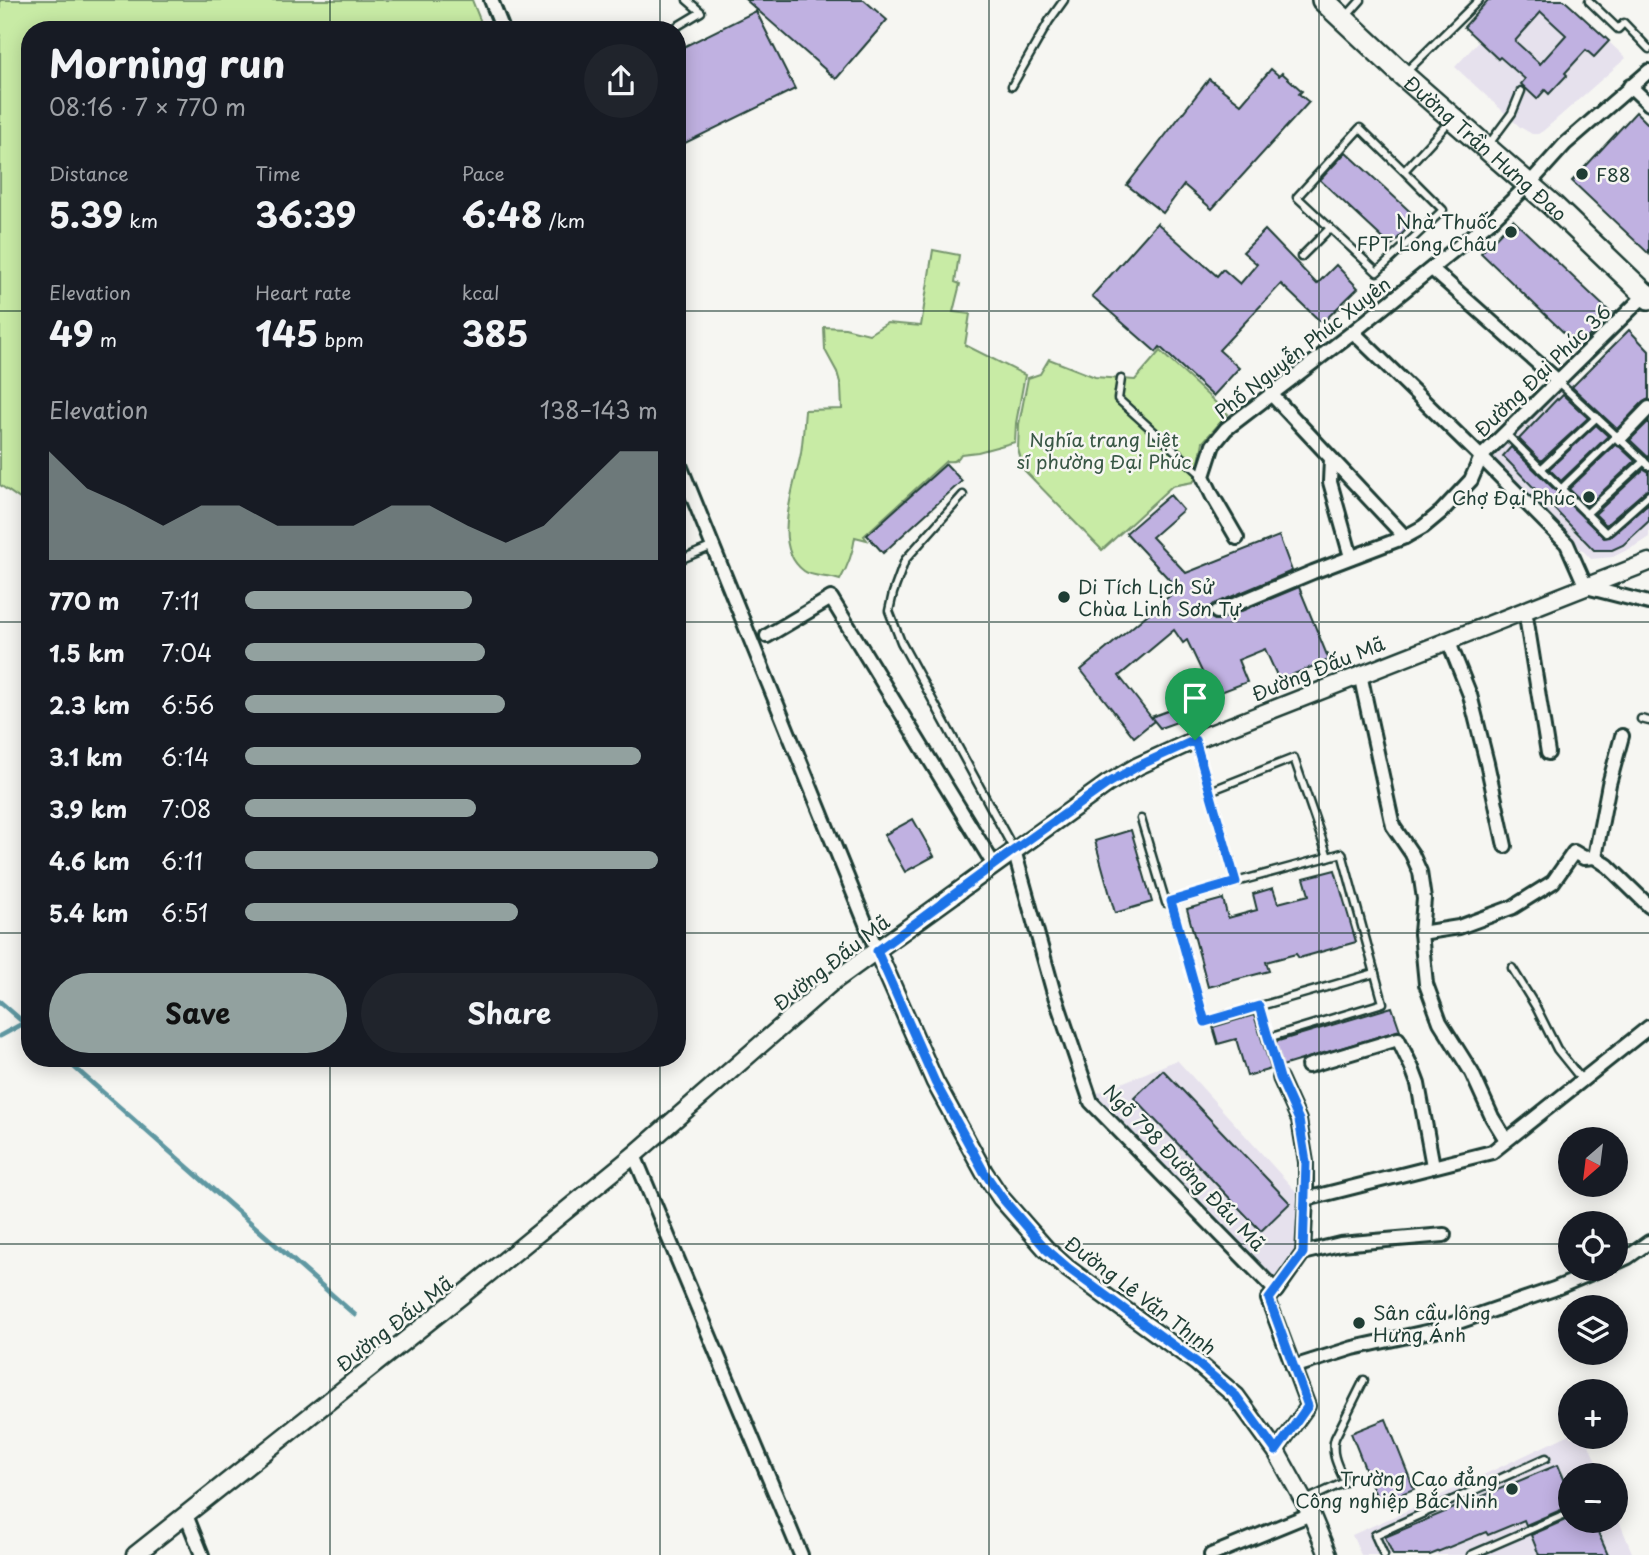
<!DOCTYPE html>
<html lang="en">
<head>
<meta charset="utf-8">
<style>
  body { margin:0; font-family:"Playpen Sans",sans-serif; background:#20242c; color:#f1f3f6; height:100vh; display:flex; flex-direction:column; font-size:26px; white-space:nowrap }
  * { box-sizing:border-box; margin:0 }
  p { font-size:23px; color:#9ea1a6 }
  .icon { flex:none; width:38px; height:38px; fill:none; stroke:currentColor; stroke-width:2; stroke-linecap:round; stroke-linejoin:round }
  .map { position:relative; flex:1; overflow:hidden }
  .side { position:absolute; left:21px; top:21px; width:665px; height:1046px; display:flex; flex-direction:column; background:#171b24; border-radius:28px; box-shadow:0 4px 18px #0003 }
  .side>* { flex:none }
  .needle { width:46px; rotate:208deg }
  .controls { position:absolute; left:1558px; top:1127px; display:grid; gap:14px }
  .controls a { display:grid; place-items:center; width:70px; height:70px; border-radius:50%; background:#171b24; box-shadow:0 4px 18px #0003; font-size:35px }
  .pin { position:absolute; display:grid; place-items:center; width:60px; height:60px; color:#fff; margin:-72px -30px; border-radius:50% 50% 50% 0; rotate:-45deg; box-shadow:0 0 7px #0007 }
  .pin .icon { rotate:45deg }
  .round { display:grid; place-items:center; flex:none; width:74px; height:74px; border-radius:37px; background:#20242c }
  .overview { display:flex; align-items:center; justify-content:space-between; height:119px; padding:0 28px }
  h1 { font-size:38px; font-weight:700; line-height:52px }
  .stats { display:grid; grid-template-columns:repeat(3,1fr); gap:10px; height:119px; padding:7px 28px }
  .stats div { display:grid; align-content:center }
  .stats b { font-size:35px; font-weight:700 }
  .stats small { font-size:19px; font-weight:400 }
  .stats p { font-size:19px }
  .chart { height:196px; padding:14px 28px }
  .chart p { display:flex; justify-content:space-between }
  .chart svg { width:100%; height:126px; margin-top:7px; fill:#92a19f; opacity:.7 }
  .primary-button { display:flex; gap:14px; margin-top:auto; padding:14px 28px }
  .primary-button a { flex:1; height:80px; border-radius:42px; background:#92a19f; color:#111; font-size:28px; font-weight:700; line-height:80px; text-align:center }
  .primary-button a+a { background:#20242c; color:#f1f3f6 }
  ul { padding:0 28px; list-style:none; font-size:23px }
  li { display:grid; grid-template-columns:112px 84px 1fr; align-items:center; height:52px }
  li i { height:18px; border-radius:9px; background:#92a19f }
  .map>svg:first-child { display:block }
  .built { fill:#e6e1ed }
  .green { fill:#c8eba5; stroke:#74946c; stroke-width:2 }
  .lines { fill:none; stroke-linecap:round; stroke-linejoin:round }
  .stream { stroke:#5f98a2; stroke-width:5 }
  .building { fill:#c0b1e1; stroke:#1f3d34; stroke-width:2; fill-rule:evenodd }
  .service-casing { stroke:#1f3d34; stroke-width:11 }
  .minor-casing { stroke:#1f3d34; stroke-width:18 }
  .tertiary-casing { stroke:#1f3d34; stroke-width:21 }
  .primary-casing { stroke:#1f3d34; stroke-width:26 }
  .service { stroke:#f6f6f2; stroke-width:6 }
  .minor { stroke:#f6f6f2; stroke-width:12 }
  .tertiary { stroke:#f6f6f2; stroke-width:16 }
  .primary { stroke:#f6f6f2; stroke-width:21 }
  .route-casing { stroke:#fff; stroke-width:14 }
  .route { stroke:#1a73e8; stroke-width:9 }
  .grid { fill:none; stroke:#1f3d34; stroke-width:2; stroke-opacity:0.55 }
  .poi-dot { fill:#1f3d34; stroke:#f6f6f2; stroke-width:2.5 }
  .labels { text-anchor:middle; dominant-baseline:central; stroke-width:5; stroke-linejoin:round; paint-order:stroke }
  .street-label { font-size:19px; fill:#1f3d34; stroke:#f6f6f2 }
  .poi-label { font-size:19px; fill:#1f3d34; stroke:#f6f6f2; text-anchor:start }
  .park-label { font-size:19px; fill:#385745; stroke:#f6f6f2 }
</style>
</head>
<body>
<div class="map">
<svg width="1649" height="1555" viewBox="0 0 1649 1555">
  <rect width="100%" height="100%" fill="#f6f6f2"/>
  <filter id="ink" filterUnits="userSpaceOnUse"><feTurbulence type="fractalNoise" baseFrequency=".0143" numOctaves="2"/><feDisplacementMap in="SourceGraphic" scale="14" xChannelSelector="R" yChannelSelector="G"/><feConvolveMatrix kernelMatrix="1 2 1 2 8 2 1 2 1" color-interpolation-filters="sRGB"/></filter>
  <g filter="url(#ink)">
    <g class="built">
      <polygon points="1564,0 1626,58 1543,131 1538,134 1532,134 1520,127 1455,67 1479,41"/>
      <polygon points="1565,377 1649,456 1649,537 1635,546 1613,557 1591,559 1489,455"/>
      <polygon points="1177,1060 1301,1197 1294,1255 1274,1279 1095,1094"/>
      <polygon points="1570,1434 1570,1437 1586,1437 1601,1475 1570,1475 1570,1521 1615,1521 1615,1511 1633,1555 1361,1555 1352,1535 1424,1503"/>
    </g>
    <g class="green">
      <polygon points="0,0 472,0 484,30 30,30 30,506 0,485"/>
      <path d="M933,250L959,255L955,282L960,284L953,312L970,314L965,345L1025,375L1016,423L1015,442L978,452L961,454C957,461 954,462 946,461L864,536L867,540L855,537C853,553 848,566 840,580C829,576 811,577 804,571C770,546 795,487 801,453C803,439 804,424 805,410L842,409L841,386L837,372L825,350L824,327L845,328L869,334L887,323L921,326Z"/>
      <polygon points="1160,351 1228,414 1203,442 1196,478 1193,482 1172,486 1102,550 1024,470 1018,449 1019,424 1028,378 1040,374 1049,359 1095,377 1135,380"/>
    </g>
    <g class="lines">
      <g class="stream">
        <polyline points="0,1002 30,1028"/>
        <polyline points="0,1036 24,1023"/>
        <polyline points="65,1059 355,1315"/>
      </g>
    </g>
    <g class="building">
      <polygon points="746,0 864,0 887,20 836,79"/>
      <path d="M1488,0H1564L1609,41L1594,57L1586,50L1565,73L1567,75L1549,94L1545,90L1537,99L1521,84L1525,79L1500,57L1498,59L1464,27ZM1541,12L1566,35L1540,64L1515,41Z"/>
      <polygon points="756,11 795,89 677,147 677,50"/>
      <polygon points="1271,69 1279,76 1282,73 1302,91 1299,94 1309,102 1212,209 1184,185 1163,213 1127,185 1209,79 1241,104"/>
      <polygon points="1636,112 1649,125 1649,254 1572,181"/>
      <polygon points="1346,152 1417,218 1391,246 1320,180"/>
      <polygon points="1513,220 1611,313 1579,347 1481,253"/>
      <polygon points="1157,223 1217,276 1223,269 1240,284 1257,264 1243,252 1265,230 1317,284 1336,265 1358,288 1322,323 1281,284 1219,350 1239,368 1213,396 1160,347 1156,352 1092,296"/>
      <polygon points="1629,330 1649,351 1649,399 1643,402 1617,429 1572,387"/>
      <polygon points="1563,395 1588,418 1541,461 1519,439 1557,399 1558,400"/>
      <polygon points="1649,421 1649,458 1630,440"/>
      <polygon points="1596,425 1608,436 1561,481 1549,469"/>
      <polygon points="1615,445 1620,447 1635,461 1587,506 1569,489"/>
      <polygon points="1511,447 1604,538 1610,537 1649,503 1649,521 1623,545 1612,550 1594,550 1503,456"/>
      <polygon points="946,464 962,481 883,553 867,535"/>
      <polygon points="1644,469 1649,472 1649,489 1645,491 1606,525 1595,514"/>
      <polygon points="1170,495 1183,510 1152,537 1186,573 1279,536 1292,571 1214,604 1208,610 1211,618 1215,620 1220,620 1299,587 1329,660 1279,680 1265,649 1238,660 1247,682 1213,695 1187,640 1183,643 1174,630 1119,676 1154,721 1134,737 1081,670 1178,589 1126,533"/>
      <polygon points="1200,699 1205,712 1160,728 1151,717"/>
      <polygon points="913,819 934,856 905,872 884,835"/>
      <polygon points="1131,830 1152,902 1115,913 1095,841"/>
      <polygon points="1335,870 1356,942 1299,958 1296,954 1266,962 1269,971 1208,987 1187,909 1223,899 1228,918 1257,910 1253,894 1273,888 1278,903 1309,895 1304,878"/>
      <polygon points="1392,1007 1400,1030 1282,1066 1275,1042"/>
      <polygon points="1254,1015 1271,1069 1247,1076 1236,1039 1218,1044 1213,1027"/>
      <polygon points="1163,1070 1290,1203 1261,1231 1134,1098"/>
      <polygon points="1386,1419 1414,1489 1379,1503 1351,1433"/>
      <polygon points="1557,1465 1570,1495 1570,1506 1526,1525 1524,1520 1488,1535 1486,1532 1430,1555 1393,1555 1385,1537"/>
      <polygon points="1570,1518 1570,1521 1593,1521 1608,1555 1539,1555 1531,1535"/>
    </g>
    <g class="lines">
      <g class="service-casing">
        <g id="service">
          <polyline points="1589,1 1618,29 1624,23 1649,49"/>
          <polyline points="1345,18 1361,0"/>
          <polyline points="671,30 701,12 687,0"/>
          <polyline points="1406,72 1479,0"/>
          <polyline points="1012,86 1049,21 1064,0"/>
          <polyline points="1489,144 1512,113 1521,91"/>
          <polyline points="1404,171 1360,128 1297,197 1377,272 1443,210 1404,171 1451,120"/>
          <polyline points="1301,257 1330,228"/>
          <polyline points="1121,379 1118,399 1203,476"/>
          <polyline points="1558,382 1649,466"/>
          <polyline points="1505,433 1606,533 1649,495"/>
          <polyline points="1541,469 1597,417"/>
          <polyline points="1561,489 1617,435"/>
          <polyline points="963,495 905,560 893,593 889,611 901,642 1014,850"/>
          <polyline points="1586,514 1644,461"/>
          <polyline points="677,561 713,546"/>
          <polyline points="1641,719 1649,721"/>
          <polyline points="1195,742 1201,761 1236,882 1328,857 1294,758 1210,791"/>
          <polyline points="1141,819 1166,903 1236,882"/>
          <polyline points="1171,901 1205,1022 1375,973"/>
          <polyline points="1512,968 1536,1007 1557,1049 1582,1080"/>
          <polyline points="1259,1006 1280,1078"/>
          <polyline points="1268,1038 1383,1003 1342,853 1328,857"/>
          <path d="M1306,1500L1345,1482C1339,1468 1330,1454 1335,1438L1364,1380"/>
          <polyline points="1384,1555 1375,1535 1546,1458"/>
          <polyline points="1471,1555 1570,1512"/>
        </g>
      </g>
      <g class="minor-casing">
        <g id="minor">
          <polyline points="491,0 503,30"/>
          <polyline points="1630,86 1649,104"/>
          <polyline points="1432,269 1558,381"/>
          <polyline points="1353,332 1481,457 1567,544 1586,587 1649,603"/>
          <polyline points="1271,394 1405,537"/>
          <polyline points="1620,438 1649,408"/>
          <polyline points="677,458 877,951"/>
          <polyline points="1331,459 1330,482 1351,557"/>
          <polyline points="1237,538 1212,495 1203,476 1213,445 1226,429 1353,332 1495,217 1529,184 1565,144 1649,71"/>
          <polyline points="1525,610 1548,753"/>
          <polyline points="1217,612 1313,572 1405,537 1423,527 1441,512 1471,480 1481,457 1649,291"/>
          <polyline points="767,636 831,598 994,865"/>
          <polyline points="1448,640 1470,695 1487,763 1505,846"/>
          <polyline points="1360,674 1393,826 1412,854 1420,872 1424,899 1421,933 1426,984 1440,1022 1472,1073 1492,1117 1506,1140"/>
          <polyline points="1014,850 1053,990 1091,1102 1276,1291 1268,1299 1308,1406 1276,1451"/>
          <polyline points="1595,857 1608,866 1649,906"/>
          <polyline points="1421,933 1459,927 1513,907 1553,882 1574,852 1584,858 1595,857 1609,784 1622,736"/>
          <polyline points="1308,1066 1398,1039 1412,1068 1418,1084 1433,1166"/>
          <polyline points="1280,1078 1299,1120 1306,1162 1306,1199"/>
          <polyline points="634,1155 801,1555"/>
          <polyline points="1303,1253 1340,1244 1444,1235"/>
          <polyline points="1615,1263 1628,1257 1649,1242"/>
          <polyline points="1276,1291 1303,1253 1306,1199 1492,1152 1649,1027"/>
          <polyline points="1293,1367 1353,1348 1435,1330 1554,1289 1601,1269"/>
          <polyline points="186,1515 202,1555"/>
          <polyline points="1211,1555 1311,1514"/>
        </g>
      </g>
      <g class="tertiary-casing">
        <g id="tertiary">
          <polyline points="877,951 935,1082 984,1172 1001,1198 1046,1249 1067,1268 1196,1362 1236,1396 1276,1451 1311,1514 1328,1555"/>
          <polyline points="135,1555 461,1296 634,1155 830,984 1107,784 1138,766 1195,740 1649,562"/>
        </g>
      </g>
      <g class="primary-casing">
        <g id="primary">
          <path id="s1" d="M1323,0L1403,75L1553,206L1649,298"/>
        </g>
      </g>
      <use href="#service" class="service"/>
      <use href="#minor" class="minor"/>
      <use href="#tertiary" class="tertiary"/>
      <use href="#primary" class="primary"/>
    </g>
  </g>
  <g class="lines" filter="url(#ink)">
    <g class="route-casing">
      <polygon id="route" points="1195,740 1236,882 1171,901 1205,1022 1259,1006 1280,1078 1299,1120 1306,1162 1303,1253 1269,1299 1308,1406 1276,1451 1236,1396 1196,1362 1068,1268 1046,1249 1002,1198 984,1172 935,1082 877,951 1014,850 1107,784 1138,766"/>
    </g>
    <use href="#route" class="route"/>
  </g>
  <path class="grid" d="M330,0V30M660,0V30M989,0V1555M1319,0V1555M0,311H30M677,311H1649M0,622H30M677,622H1649M0,933H30M677,933H1649M330,1059V1555M660,1059V1555M0,1244H1570M1615,1244H1649"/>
  <g class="poi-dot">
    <circle cx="1582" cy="174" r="7"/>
    <circle cx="1511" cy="232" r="7"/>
    <circle cx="1589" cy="497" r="7"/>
    <circle cx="1064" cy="597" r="7"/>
    <circle cx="1359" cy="1323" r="7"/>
    <circle cx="1512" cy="1489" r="7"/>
  </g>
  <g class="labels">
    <g class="street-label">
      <text stroke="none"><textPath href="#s1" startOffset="220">Đường Trần Hưng Đạo</textPath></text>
      <text transform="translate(1302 347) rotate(-38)">Phố Nguyễn Phúc Xuyên</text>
      <text transform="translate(1542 370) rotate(-44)">Đường Đại Phúc 36</text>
      <text transform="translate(1318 668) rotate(-22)">Đường Đấu Mã</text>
      <text transform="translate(831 962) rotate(-38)">Đường Đấu Mã</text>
      <text transform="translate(1185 1167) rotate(46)">Ngõ 798 Đường Đấu Mã</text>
      <text transform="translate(1141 1295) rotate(37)">Đường Lê Văn Thịnh</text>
      <text transform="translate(394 1323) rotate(-38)">Đường Đấu Mã</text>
    </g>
    <g class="poi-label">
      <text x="1596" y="174">F88</text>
      <text x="1497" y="221" text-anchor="end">Nhà Thuốc<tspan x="1497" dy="22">FPT Long Châu</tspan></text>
      <text x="1575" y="497" text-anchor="end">Chợ Đại Phúc</text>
      <text x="1078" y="586">Di Tích Lịch Sử<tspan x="1078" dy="22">Chùa Linh Sơn Tự</tspan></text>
      <text x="1373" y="1312">Sân cầu lông<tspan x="1373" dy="22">Hưng Ánh</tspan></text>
      <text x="1498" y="1478" text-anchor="end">Trường Cao đẳng<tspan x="1498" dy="22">Công nghiệp Bắc Ninh</tspan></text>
    </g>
    <g class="park-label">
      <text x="1104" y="439">Nghĩa trang Liệt<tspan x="1104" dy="22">sĩ phường Đại Phúc</tspan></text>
    </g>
  </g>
</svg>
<div class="controls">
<a><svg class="needle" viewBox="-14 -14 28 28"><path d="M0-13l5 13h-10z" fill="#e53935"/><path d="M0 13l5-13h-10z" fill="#9ea1a6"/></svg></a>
<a><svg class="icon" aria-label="locate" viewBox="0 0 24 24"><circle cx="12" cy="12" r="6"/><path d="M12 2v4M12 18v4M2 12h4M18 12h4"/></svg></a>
<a><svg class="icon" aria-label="layers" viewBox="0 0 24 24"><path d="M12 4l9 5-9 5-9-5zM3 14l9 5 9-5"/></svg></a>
<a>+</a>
<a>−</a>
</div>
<div class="pin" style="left:1195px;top:740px;background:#1e9e55"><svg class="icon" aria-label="arrive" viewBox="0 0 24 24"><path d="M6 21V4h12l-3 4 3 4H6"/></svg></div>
<section class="side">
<div class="overview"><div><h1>Morning run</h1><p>08:16 · 7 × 770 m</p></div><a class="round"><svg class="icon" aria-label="share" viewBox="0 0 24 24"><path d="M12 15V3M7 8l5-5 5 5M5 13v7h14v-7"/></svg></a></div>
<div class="stats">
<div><p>Distance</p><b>5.39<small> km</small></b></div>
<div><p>Time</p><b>36:39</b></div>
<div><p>Pace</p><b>6:48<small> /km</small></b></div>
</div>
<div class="stats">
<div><p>Elevation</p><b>49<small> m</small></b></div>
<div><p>Heart rate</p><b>145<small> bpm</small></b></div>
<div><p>kcal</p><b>385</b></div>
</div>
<div class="chart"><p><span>Elevation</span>138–143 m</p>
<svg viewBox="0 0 160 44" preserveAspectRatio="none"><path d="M0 44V6L10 19L20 25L30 32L40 25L50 25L60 32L70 32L80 32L90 25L100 25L110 32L120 38L130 32L140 19L150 6L160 6V44z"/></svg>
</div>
<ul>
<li><b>770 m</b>7:11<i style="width:55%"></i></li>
<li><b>1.5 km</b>7:04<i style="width:58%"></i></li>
<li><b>2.3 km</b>6:56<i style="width:63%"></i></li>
<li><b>3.1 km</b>6:14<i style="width:96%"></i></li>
<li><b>3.9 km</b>7:08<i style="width:56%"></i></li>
<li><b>4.6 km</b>6:11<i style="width:100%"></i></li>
<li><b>5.4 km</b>6:51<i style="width:66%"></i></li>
</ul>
<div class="primary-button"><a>Save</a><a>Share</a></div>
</section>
</div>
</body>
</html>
